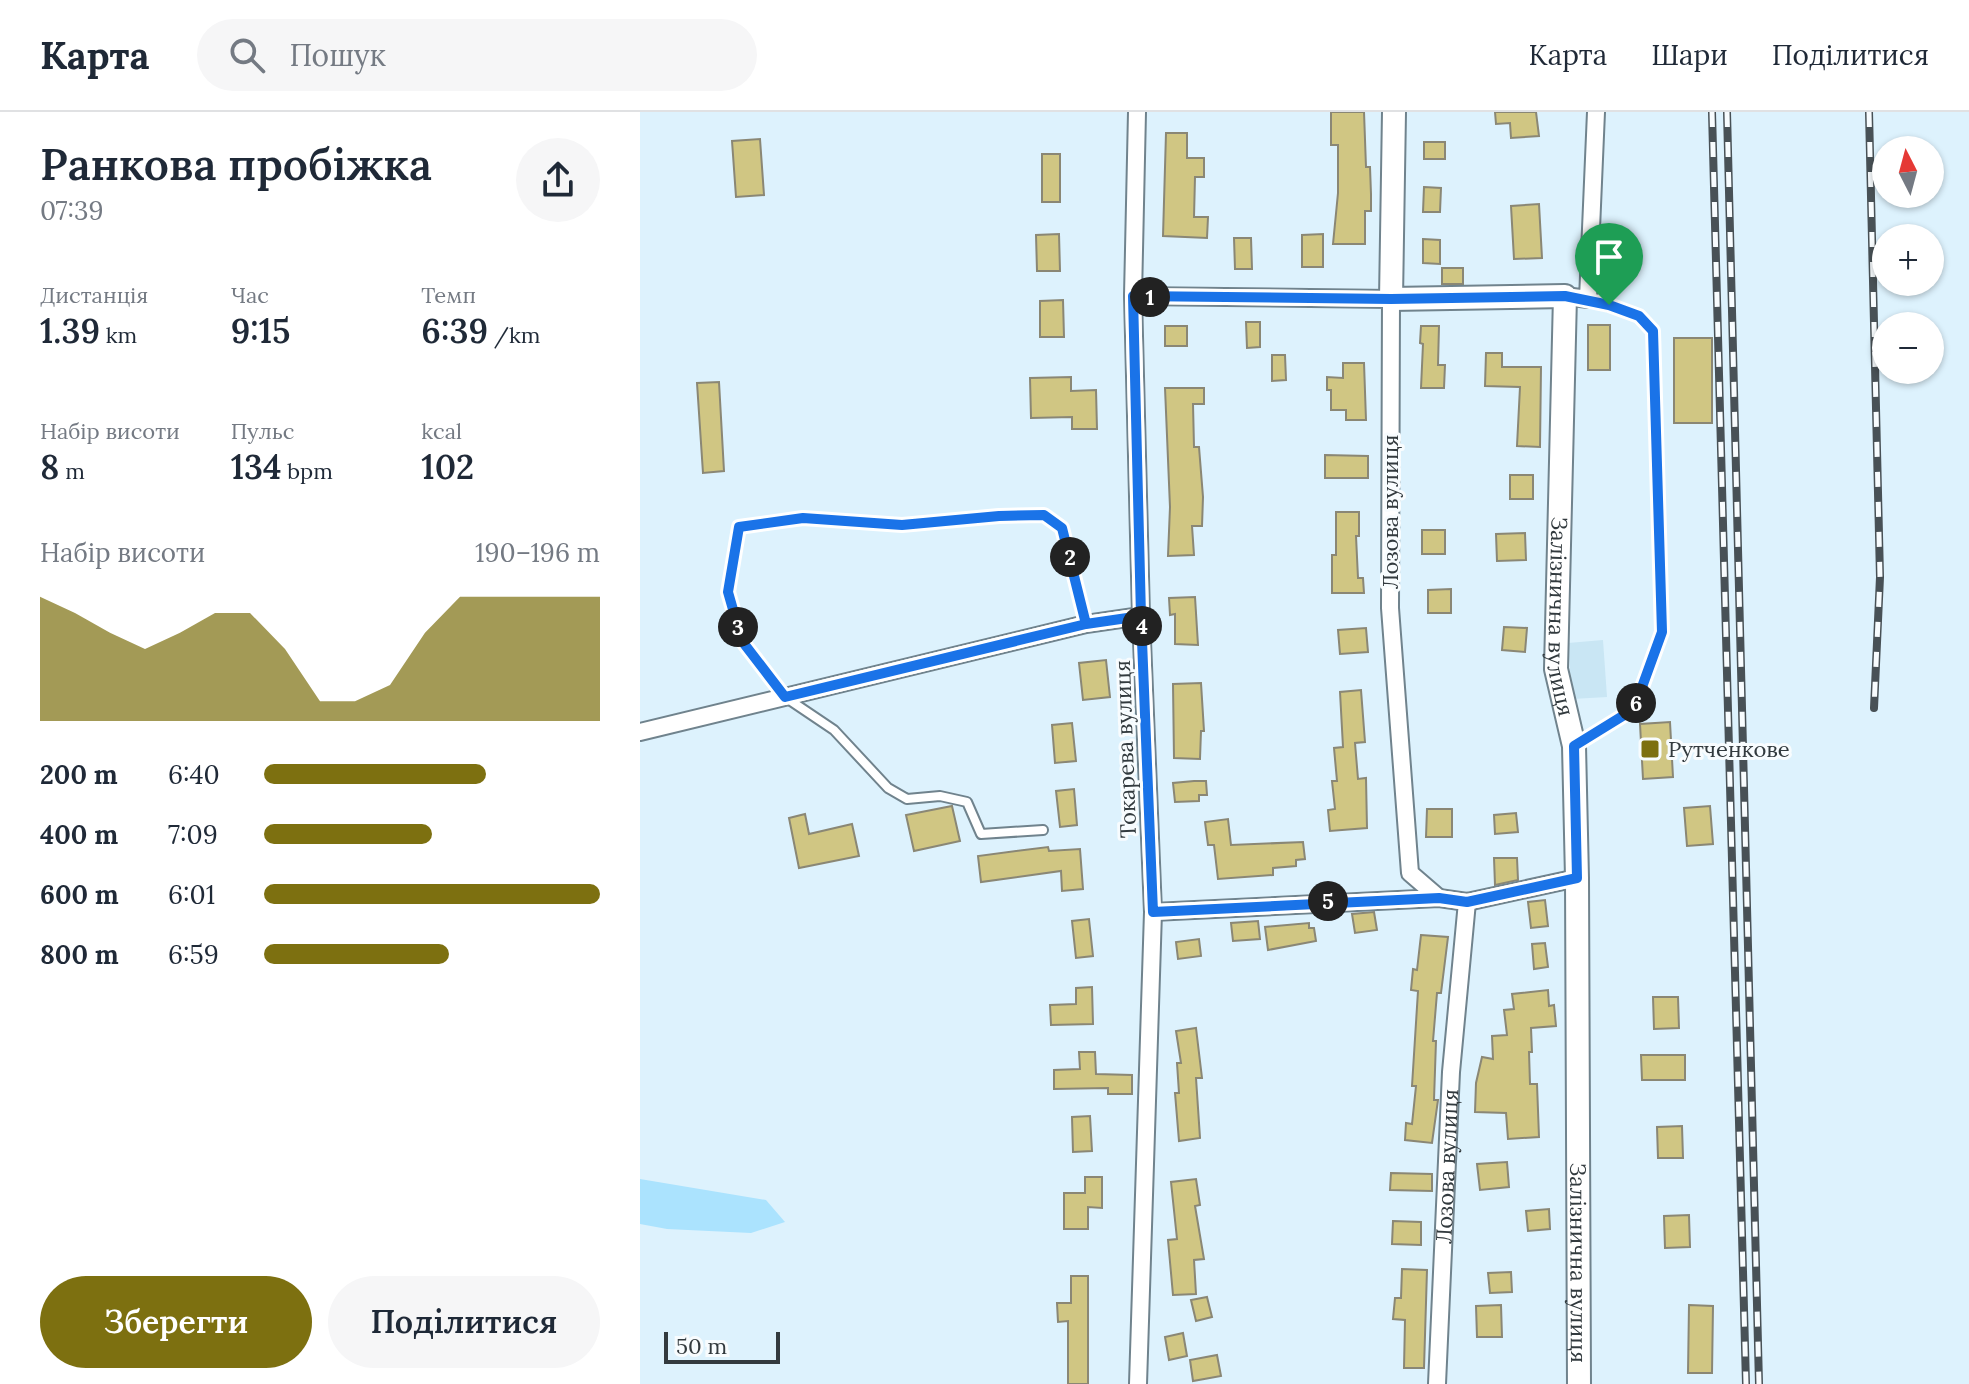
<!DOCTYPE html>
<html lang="uk">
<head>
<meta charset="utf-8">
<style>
  body { margin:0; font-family:Lora,serif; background:#f6f6f7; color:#1f2937; height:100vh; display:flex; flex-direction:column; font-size:30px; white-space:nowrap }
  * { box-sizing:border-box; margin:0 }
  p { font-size:26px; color:#747a83 }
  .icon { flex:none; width:44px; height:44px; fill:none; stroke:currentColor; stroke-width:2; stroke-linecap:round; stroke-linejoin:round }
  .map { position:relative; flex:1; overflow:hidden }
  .side { display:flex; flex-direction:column; background:#fff; width:640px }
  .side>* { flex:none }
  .needle { width:52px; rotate:354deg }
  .fabs { position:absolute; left:1232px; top:24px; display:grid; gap:16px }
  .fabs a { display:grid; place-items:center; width:72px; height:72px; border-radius:50%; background:#fff; box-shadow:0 2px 6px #0004; font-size:40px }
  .scale { position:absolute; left:24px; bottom:20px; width:116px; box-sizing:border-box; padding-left:8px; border:4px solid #323a3e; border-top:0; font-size:22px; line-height:28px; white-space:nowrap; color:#323a3e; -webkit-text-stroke:6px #f8fcfe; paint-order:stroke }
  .pin { position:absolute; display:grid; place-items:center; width:68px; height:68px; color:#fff; margin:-82px -34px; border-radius:50% 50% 50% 0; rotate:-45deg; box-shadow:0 0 8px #0007 }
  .pin .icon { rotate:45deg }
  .km { position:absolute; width:40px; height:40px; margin:-20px; border-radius:50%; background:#222; color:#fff; font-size:22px; line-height:40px; text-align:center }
  .round { display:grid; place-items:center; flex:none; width:84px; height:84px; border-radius:42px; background:#f6f6f7 }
  .head { display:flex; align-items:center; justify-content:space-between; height:136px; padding:0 40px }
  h1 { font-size:44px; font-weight:600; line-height:60px }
  .stats { display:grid; grid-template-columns:repeat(3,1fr); gap:12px; height:136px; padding:8px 40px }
  .stats div { display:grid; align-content:center }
  .stats b { font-size:34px; font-weight:600 }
  .stats small { font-size:22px; font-weight:400 }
  .stats p { font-size:22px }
  .chart { height:224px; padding:16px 40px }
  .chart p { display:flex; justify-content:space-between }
  .chart svg { width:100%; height:144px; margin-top:8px; fill:#7d7010; opacity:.7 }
  .cta { display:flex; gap:16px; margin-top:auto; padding:16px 40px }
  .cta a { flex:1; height:92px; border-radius:48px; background:#7d7010; color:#fff; font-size:32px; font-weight:600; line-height:92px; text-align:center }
  .cta a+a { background:#f6f6f7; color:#1f2937 }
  ul { padding:0 40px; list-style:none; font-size:26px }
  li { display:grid; grid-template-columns:128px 96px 1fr; align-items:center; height:60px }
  li i { height:20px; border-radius:10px; background:#7d7010 }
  header { display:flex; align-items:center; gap:48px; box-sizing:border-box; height:112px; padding:0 40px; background:#fff; border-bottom:2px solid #e0e1e3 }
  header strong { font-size:38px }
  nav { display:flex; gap:44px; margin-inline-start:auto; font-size:28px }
  .search { width:560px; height:72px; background:#f6f6f7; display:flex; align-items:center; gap:20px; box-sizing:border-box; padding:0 28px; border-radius:44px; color:#747a83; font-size:30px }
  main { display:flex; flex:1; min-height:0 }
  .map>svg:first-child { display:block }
  .built { fill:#c9e6f4 }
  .green { fill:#abe3fe }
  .building { fill:#d0c683; stroke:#8a8775; stroke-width:2 }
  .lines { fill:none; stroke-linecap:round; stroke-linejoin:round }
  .service-casing { stroke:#70838d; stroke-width:12 }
  .minor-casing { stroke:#70838d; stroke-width:20 }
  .secondary-casing { stroke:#70838d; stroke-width:26 }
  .service { stroke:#fff; stroke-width:8 }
  .minor { stroke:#fff; stroke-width:16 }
  .secondary { stroke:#fff; stroke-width:22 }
  .rail-casing { stroke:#485156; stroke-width:8 }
  .rail { stroke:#f8fcfe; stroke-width:5; stroke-dasharray:15; stroke-linecap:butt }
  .route-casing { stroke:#fff; stroke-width:16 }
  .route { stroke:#1a73e8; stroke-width:10 }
  .poi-dot { fill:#7d7010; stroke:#f8fcfe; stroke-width:3 }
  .labels { text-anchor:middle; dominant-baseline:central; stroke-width:6; stroke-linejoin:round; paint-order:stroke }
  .street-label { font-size:22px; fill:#323a3e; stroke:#f8fcfe }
  .poi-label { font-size:22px; fill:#323a3e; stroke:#f8fcfe; text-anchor:start }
</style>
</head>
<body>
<header>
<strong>Карта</strong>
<div class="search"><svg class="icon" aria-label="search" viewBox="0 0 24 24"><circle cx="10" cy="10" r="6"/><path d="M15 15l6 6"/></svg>Пошук</div>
<nav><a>Карта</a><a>Шари</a><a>Поділитися</a></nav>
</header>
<main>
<section class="side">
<div class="head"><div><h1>Ранкова пробіжка</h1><p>07:39</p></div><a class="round"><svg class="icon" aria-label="share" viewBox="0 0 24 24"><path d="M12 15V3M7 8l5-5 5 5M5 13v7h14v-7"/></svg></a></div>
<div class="stats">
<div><p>Дистанція</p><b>1.39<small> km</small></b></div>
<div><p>Час</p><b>9:15</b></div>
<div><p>Темп</p><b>6:39<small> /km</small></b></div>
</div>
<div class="stats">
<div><p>Набір висоти</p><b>8<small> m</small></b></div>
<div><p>Пульс</p><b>134<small> bpm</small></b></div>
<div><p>kcal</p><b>102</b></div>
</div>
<div class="chart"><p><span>Набір висоти</span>190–196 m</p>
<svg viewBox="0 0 160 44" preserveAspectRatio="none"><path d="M0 44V6L10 11L20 17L30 22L40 17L50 11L60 11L70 22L80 38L90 38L100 33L110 17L120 6L130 6L140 6L150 6L160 6V44z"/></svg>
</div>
<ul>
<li><b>200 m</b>6:40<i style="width:66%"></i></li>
<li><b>400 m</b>7:09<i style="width:50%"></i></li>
<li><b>600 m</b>6:01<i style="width:100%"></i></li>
<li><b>800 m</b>6:59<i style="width:55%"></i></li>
</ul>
<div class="cta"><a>Зберегти</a><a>Поділитися</a></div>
</section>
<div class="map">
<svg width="1329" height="1272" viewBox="0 0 1329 1272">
  <rect width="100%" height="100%" fill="#ddf2fd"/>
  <polygon class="built" points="963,528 967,585 932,587 928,531"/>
  <polygon class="green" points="0,1067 126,1088 145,1110 111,1121 27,1117 0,1112"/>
  <g class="building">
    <polygon points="691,0 724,0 726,55 730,55 731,82 731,99 725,99 725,132 693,132 698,81 698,33 691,33"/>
    <polygon points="855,0 896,0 899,24 871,26 870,11 856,12"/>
    <polygon points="526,21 547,21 547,46 564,46 564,65 555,65 554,105 568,105 567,126 523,124"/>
    <polygon points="120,27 124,83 96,85 92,29"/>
    <rect x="784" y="30" width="21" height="17"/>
    <rect x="402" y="42" width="18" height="48"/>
    <polygon points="784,75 801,76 800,100 783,100"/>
    <polygon points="899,92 902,146 874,147 871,94"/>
    <polygon points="419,122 420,159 397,159 396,123"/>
    <polygon points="683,122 683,155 662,155 662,123"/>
    <polygon points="594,126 611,126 612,157 595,157"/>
    <polygon points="783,127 800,128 800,152 783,151"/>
    <rect x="802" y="156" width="21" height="16"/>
    <polygon points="423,188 424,225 400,225 400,189"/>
    <polygon points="606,210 620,210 620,235 607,236"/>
    <rect x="948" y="213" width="22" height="45"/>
    <rect x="525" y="214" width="22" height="20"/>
    <polygon points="781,214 799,214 798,253 805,253 804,276 781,276 783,232 780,231"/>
    <rect x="1034" y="226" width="38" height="85"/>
    <polygon points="846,241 862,241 862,255 901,255 900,335 877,334 880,275 845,274"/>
    <polygon points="632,243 645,243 646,268 632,269"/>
    <polygon points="703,251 724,251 726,308 706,308 706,298 691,298 691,278 687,278 687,265 703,266"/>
    <polygon points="431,265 431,279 456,278 457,317 432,317 432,305 391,306 390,266"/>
    <polygon points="79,270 84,359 63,361 57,271"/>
    <polygon points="525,276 564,276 564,292 553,292 554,335 559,335 563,385 562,414 552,414 554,443 528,444 530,395"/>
    <polygon points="685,343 728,344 728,366 685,366"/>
    <rect x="870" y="363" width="23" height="24"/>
    <polygon points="696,400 719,400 719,424 716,424 718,466 723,466 724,481 692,481 692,443 696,443"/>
    <rect x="782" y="418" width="23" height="24"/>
    <polygon points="885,421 886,448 857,449 856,422"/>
    <polygon points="811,477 811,501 788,501 788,478"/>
    <polygon points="555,485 558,533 535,532 535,502 530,503 529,486"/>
    <polygon points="864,515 887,516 885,540 862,538"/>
    <polygon points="726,516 728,540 700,542 698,518"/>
    <polygon points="466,548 470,585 443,588 439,551"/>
    <polygon points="561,571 564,619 561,619 560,647 534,646 533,572"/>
    <polygon points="721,578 725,630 715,631 718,667 726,666 727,716 690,719 688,698 695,697 692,669 697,669 694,636 703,635 700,580"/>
    <polygon points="1030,610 1033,665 1003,667 1000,612"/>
    <polygon points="432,611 436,649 415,651 412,613"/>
    <polygon points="554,669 566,669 567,683 559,683 559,689 535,690 533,671"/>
    <polygon points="434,677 437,713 420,715 416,679"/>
    <polygon points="312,694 320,729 274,739 266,703"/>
    <polygon points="1070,694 1073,732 1047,734 1044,696"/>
    <polygon points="787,697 812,697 812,725 786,725"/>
    <polygon points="876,701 878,720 855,722 854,703"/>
    <polygon points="165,702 169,722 212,712 219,744 159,756 149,706"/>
    <polygon points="588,707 591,733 663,730 665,747 656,748 656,754 633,756 633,763 578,767 574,733 568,733 565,710"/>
    <polygon points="408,735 409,739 440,737 443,777 422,779 421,759 341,770 338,744"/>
    <polygon points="854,746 877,746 878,768 855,773"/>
    <polygon points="905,788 908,814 891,816 888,790"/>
    <polygon points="734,800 737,818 715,821 712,802"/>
    <polygon points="449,807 453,844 436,846 432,809"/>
    <polygon points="618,809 620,827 593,829 591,811"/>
    <polygon points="669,811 669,816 674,816 676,829 628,838 625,815"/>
    <polygon points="781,823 808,825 801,881 797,881 793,929 796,929 794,988 798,988 792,1031 765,1028 766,1011 772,1012 776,974 772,974 778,879 771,878 773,857 777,858"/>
    <polygon points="559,827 561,844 538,847 536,830"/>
    <polygon points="905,831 908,855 894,857 892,832"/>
    <polygon points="452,875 453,912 411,913 410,893 436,892 436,876"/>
    <polygon points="908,878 909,894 914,893 916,914 891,916 892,940 889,940 890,972 897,972 899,1025 868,1027 866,1001 835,1000 836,971 842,945 853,947 852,924 867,923 864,898 874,897 872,882"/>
    <polygon points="1013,885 1038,885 1039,916 1014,917"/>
    <polygon points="556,916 562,966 556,966 560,1026 539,1029 535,981 539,981 537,951 541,951 536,919"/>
    <polygon points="439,940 455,940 456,962 492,963 492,982 468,982 468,976 414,977 414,958 440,957"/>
    <polygon points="1001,943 1045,943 1045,968 1002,968"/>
    <polygon points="450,1004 452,1039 433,1040 432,1005"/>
    <polygon points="1042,1014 1043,1046 1018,1046 1017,1015"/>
    <polygon points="867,1050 869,1075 840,1078 837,1052"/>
    <polygon points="751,1061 792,1062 792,1079 750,1078"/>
    <polygon points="445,1065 462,1065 462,1096 448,1095 448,1117 424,1117 424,1081 445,1081"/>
    <polygon points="556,1067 560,1093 555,1094 564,1147 554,1148 556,1182 533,1183 528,1128 537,1127 531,1070"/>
    <polygon points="909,1097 910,1117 888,1119 886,1099"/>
    <polygon points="1049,1103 1050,1135 1025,1136 1024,1104"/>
    <polygon points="753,1109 781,1110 781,1133 752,1132"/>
    <polygon points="762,1157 787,1158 784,1256 764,1256 765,1208 753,1207 755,1186 761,1186"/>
    <polygon points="871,1160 872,1180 850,1181 848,1161"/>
    <polygon points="431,1164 448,1164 448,1272 428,1272 428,1209 418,1210 417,1191 431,1191"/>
    <polygon points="567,1185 572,1205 556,1209 551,1188"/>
    <polygon points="861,1193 862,1225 837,1225 836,1194"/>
    <polygon points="1049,1193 1073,1194 1072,1261 1048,1261"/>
    <polygon points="543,1221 547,1244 529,1248 525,1225"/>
    <polygon points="577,1243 581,1264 553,1269 550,1248"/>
  </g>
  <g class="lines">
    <g class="service-casing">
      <g id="service">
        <polyline points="938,632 994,597 1022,520 1013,219 999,204 948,187"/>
        <polyline points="403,718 341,722 327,690 300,684 267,687 248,676 194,618 145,585 102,529 88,480 99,415 163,406 262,413 359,404 404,403 422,416 446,512"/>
      </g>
    </g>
    <g class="minor-casing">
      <g id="minor">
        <polyline points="497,0 493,184 501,504 513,800 498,1272"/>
        <polyline points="493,184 751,187 750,496 770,761 799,786"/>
        <polyline points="925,184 948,187 956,0"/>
        <polyline points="0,620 446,512 501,504"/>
        <polyline points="513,800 799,786 827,790 937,766"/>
        <path id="s1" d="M797,1272L811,960L827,790"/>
      </g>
    </g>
    <g class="secondary-casing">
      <g id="secondary">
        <path id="s2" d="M754,0L751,187L925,184L916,557L934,634L937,766L939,1272"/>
      </g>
    </g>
    <use href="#service" class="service"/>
    <use href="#minor" class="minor"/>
    <use href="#secondary" class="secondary"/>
    <g class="rail-casing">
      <g id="rail">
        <polyline points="1072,0 1106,1272"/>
        <polyline points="1087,0 1119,1272"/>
        <polyline points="1229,0 1240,465 1234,596"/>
      </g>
    </g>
    <use href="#rail" class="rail"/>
  </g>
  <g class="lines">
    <g class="route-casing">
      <polyline id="route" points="969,193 925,184 751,187 493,184 501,504 446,512 422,416 404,403 359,404 262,413 163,406 99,415 88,480 102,529 145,585 446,512 501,504 513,800 799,786 827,790 937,766 934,634 994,597 1022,520 1013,219 999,204 969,193"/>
    </g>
    <use href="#route" class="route"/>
  </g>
  <rect class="poi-dot" x="1000" y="627" width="20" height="20" rx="4"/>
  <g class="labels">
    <g class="street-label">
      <text transform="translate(750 400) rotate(-90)">Лозова вулиця</text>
      <text stroke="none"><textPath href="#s2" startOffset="682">Залізнична вулиця</textPath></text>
      <text transform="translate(485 637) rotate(-92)">Токарева вулиця</text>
      <text stroke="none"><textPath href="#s1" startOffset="218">Лозова вулиця</textPath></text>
      <text stroke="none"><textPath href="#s2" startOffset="1330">Залізнична вулиця</textPath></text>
    </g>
    <g class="poi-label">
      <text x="1028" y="637">Рутченкове</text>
    </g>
  </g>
</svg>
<div class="fabs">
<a><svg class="needle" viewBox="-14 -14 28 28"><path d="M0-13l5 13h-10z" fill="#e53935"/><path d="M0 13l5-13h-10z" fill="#747a83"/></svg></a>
<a>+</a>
<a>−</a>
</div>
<div class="scale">50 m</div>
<div class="pin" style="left:969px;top:193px;background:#1e9e55"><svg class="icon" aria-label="arrive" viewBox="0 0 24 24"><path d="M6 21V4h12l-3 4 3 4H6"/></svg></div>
<b class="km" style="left:510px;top:185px">1</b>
<b class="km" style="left:430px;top:445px">2</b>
<b class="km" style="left:98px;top:515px">3</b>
<b class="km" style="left:502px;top:514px">4</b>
<b class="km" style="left:688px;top:789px">5</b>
<b class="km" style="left:996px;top:591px">6</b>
</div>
</main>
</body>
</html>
